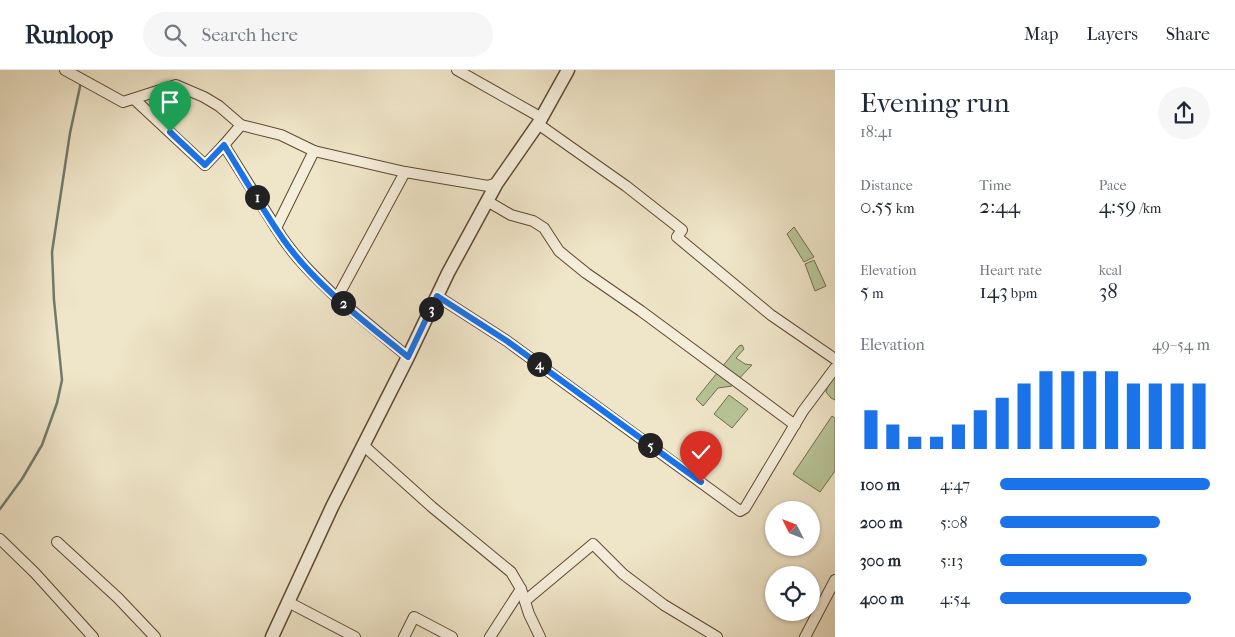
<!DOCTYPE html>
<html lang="en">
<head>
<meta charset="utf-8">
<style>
  body { margin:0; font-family:"IM FELL French Canon",serif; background:#f6f6f7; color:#1f2937; height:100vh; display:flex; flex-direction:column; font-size:19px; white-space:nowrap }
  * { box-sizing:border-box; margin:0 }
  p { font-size:16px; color:#747a83 }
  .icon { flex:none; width:28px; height:28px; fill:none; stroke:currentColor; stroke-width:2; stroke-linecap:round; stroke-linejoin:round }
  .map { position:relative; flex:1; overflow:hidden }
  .sheet { display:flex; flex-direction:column; background:#fff; width:400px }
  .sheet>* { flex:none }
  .needle { width:32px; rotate:312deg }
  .buttons { position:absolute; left:765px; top:431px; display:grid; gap:10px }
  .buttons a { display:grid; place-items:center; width:55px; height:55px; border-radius:50%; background:#fff; box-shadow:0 1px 4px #0004; font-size:25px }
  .pin { position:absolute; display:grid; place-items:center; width:42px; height:42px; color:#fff; margin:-51px -21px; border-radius:50% 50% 50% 0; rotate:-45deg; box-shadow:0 0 5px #0007 }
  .pin .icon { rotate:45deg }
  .km { position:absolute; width:25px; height:25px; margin:-12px; border-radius:50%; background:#222; color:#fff; font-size:14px; line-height:25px; text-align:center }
  .round { display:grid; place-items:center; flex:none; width:52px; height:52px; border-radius:26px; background:#f6f6f7 }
  .headline { display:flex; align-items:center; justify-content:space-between; height:85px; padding:0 25px }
  h1 { font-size:28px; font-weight:600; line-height:38px }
  .stats { display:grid; grid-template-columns:repeat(3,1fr); gap:8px; height:85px; padding:5px 25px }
  .stats div { display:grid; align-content:center }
  .stats b { font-size:21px; font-weight:600 }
  .stats small { font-size:14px; font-weight:400 }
  .stats p { font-size:14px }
  .chart { height:140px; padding:10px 25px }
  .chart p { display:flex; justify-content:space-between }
  .chart svg { width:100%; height:90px; margin-top:5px; stroke:#1a73e8; stroke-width:6 }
  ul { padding:0 25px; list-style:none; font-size:16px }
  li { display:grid; grid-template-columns:80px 60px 1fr; align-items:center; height:38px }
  li i { height:12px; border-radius:6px; background:#1a73e8 }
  header { display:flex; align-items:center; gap:30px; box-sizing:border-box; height:70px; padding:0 25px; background:#fff; border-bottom:1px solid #e0e1e3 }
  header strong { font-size:24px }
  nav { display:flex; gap:28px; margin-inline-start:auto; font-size:18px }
  .search { width:350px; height:45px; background:#f6f6f7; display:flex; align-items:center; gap:12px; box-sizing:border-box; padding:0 18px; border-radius:28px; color:#747a83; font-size:19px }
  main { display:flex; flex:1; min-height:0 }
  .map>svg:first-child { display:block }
  .green { fill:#b7c597; stroke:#736c4c }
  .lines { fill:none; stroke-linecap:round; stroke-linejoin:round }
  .stream { stroke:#6f7b6d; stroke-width:2.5 }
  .minor-casing { stroke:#5f4832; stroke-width:12 }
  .tertiary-casing { stroke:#5f4832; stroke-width:15 }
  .minor { stroke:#f5eedb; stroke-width:10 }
  .tertiary { stroke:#f5eedb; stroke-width:12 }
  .route-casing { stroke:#fff; stroke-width:10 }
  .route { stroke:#1a73e8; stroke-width:6 }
</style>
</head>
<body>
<header>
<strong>Runloop</strong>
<div class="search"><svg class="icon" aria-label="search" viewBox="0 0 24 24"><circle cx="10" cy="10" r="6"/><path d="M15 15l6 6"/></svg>Search here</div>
<nav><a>Map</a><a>Layers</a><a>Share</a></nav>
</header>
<main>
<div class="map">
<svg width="835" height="567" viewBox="0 0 835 567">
  <rect width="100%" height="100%" fill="#efe5c8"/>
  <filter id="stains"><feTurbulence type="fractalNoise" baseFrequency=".004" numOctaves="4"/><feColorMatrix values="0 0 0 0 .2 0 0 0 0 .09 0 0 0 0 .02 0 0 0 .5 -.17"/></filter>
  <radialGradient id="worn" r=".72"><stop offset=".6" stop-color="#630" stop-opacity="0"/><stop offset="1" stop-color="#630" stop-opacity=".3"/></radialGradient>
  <g class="green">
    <polygon points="794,157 814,187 804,192 787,164"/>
    <polygon points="814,190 826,216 815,221 805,194"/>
    <polygon points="742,275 744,279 736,288 745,294 752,295 732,316 718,318 703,336 696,329 739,276"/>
    <polygon points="831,305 835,306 835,330 831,328 826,322"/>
    <polygon points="729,325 748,339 732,358 714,344"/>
    <polygon points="832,346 835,348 835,401 820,422 793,404"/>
  </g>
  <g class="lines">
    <polyline class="stream" points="0,439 22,409 42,375 57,333 62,310 54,230 52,182 70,63 81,12"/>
    <g class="minor-casing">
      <g id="minor">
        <polyline points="65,0 123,32 176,15 204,27 219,36 241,55 281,65 314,81 405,102 488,116 497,113"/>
        <polyline points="457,0 542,48"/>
        <polyline points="134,29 205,95 224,75"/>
        <polyline points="538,54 626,116 682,160 677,167 771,245 835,289"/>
        <polyline points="241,55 224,75 276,158"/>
        <path d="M314,81L276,158C292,185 315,207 337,228"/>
        <polyline points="405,102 337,228 408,287"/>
        <polyline points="487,131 511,145 533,151 544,158 559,181 586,203 641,241 795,355"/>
        <polyline points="437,226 507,271 740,441 745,438 803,341 835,298"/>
        <polyline points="363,375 432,437 511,502 521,519 529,544 540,567"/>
        <polyline points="0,469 35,503 93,567"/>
        <polyline points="57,472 118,528 155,567"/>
        <polyline points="525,531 593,474 623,504 664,535 717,567"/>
        <polyline points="288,532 355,567"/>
        <polyline points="404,567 414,547 452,567"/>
        <polyline points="490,567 521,519"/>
        <polyline points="805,567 835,510"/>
      </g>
    </g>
    <g class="tertiary-casing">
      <polyline id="tertiary" points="272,567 332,437 408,287 448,203 497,113 538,54 568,0"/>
    </g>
    <use href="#minor" class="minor"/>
    <use href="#tertiary" class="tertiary"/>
  </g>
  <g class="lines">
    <g class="route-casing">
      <path id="route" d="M170,62L205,95L224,75C244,107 262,139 283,169C316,216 364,251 408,287L437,226L507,271L701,412"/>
    </g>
    <use href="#route" class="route"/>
  </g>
  <rect width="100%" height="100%" filter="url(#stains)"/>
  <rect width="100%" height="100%" fill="url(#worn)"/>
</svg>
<div class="buttons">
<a><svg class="needle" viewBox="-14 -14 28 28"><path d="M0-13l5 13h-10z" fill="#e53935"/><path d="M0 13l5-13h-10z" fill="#747a83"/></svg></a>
<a><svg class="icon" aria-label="locate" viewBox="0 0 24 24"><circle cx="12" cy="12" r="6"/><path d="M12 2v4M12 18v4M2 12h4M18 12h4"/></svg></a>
</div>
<div class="pin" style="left:170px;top:62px;background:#1e9e55"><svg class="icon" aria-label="arrive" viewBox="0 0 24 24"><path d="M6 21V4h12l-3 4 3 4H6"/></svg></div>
<div class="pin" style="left:701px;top:412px;background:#d93025"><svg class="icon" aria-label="check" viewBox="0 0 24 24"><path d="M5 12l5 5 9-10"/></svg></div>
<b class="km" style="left:257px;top:127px">1</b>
<b class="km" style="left:343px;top:233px">2</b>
<b class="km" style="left:431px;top:239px">3</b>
<b class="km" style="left:539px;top:294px">4</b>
<b class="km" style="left:650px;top:375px">5</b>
</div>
<section class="sheet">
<div class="headline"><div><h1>Evening run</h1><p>18:41</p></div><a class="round"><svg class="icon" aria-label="share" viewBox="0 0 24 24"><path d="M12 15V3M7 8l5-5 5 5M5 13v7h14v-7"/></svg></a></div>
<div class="stats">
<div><p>Distance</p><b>0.55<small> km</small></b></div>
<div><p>Time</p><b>2:44</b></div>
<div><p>Pace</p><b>4:59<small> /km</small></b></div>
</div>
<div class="stats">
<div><p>Elevation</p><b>5<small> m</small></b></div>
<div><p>Heart rate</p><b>143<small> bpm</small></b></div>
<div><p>kcal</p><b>38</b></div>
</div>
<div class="chart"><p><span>Elevation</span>49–54 m</p>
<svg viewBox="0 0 160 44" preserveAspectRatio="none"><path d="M5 44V25M15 44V32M25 44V38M35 44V38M45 44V32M55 44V25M65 44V19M75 44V12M85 44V6M95 44V6M105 44V6M115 44V6M125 44V12M135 44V12M145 44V12M155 44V12"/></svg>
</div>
<ul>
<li><b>100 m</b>4:47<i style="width:100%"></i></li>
<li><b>200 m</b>5:08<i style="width:76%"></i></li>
<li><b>300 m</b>5:13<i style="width:70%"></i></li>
<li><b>400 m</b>4:54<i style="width:91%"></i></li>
</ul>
</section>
</main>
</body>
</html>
